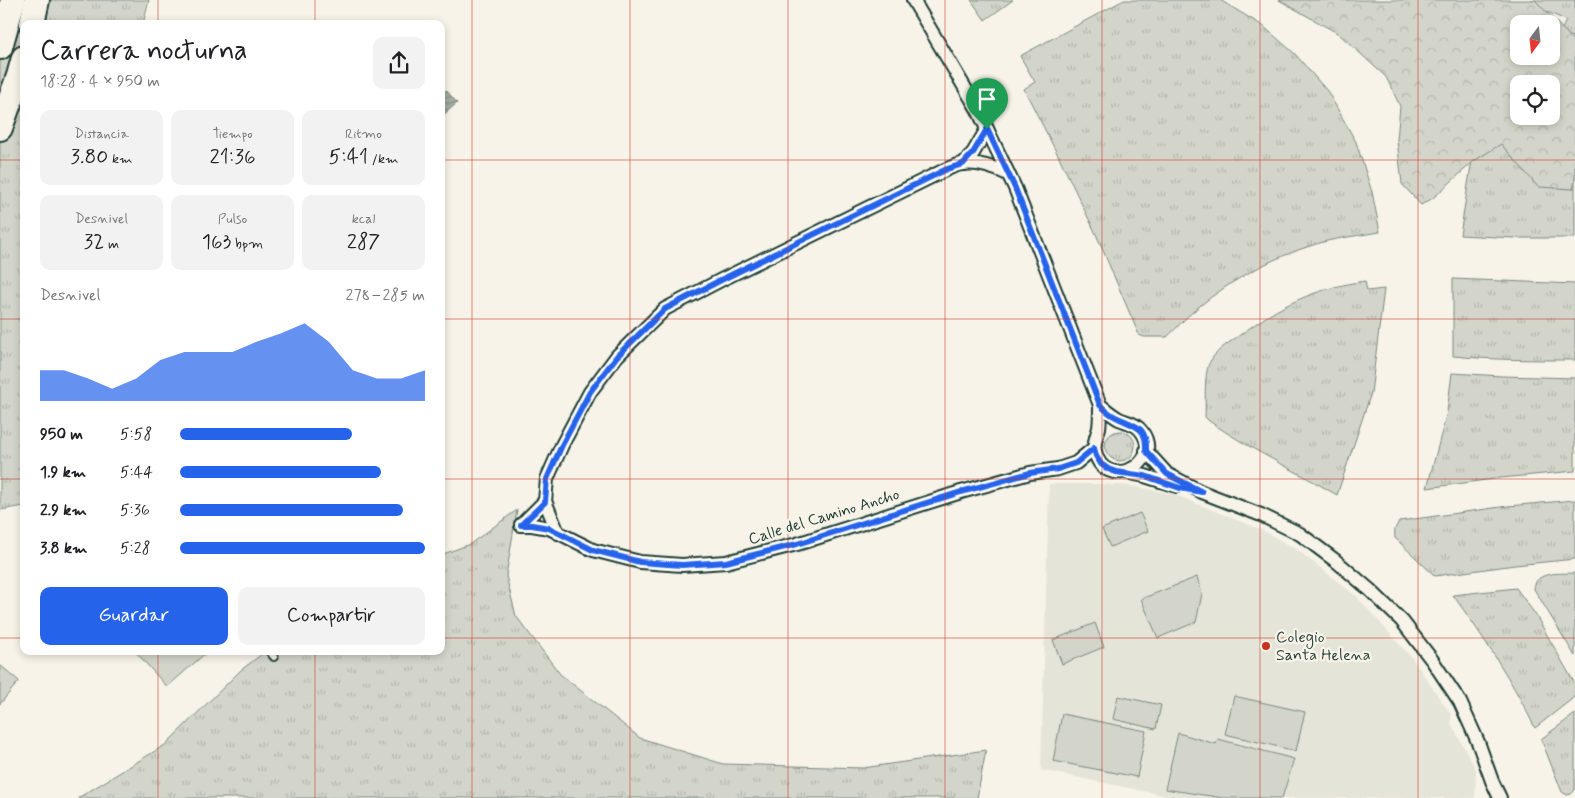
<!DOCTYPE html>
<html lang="es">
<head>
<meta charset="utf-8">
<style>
  body { margin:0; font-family:Mynerve,sans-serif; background:#f2f2f2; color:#202124; height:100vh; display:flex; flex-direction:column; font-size:19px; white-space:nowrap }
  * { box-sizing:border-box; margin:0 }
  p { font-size:16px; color:#757577 }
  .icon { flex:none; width:28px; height:28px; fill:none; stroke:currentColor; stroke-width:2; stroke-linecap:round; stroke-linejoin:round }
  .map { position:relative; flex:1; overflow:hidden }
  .panel { position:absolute; left:20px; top:20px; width:425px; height:635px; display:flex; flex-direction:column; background:#fff; border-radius:10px; box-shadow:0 2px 8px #0003 }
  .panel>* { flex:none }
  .needle { width:32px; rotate:195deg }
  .controls { position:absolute; left:1510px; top:15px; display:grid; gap:10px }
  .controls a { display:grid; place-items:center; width:50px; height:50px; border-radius:10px; background:#fff; box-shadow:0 2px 8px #0003; font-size:25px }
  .pin { position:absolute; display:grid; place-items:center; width:42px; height:42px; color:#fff; margin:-51px -21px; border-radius:50% 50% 50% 0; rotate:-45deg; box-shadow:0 0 5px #0007 }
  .pin .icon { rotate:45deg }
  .round { display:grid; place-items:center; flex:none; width:52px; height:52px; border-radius:10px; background:#f2f2f2 }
  .head { display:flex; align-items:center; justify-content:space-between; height:85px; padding:0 20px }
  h1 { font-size:28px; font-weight:600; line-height:38px }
  .metrics { display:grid; grid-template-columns:repeat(3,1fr); gap:8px; height:85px; padding:5px 20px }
  .metrics div { display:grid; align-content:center; border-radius:10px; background:#f2f2f2; text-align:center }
  .metrics b { font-size:21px; font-weight:600 }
  .metrics small { font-size:14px; font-weight:400 }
  .metrics p { font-size:14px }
  .chart { height:140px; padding:10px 20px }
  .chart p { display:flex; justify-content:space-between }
  .chart svg { width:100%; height:90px; margin-top:5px; fill:#2563eb; opacity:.7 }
  .primary-button { display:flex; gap:10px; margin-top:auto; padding:10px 20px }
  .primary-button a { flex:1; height:58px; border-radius:10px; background:#2563eb; color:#fff; font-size:20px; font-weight:600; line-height:58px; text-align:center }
  .primary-button a+a { background:#f2f2f2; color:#202124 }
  ul { padding:0 20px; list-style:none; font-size:16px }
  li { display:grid; grid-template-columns:80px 60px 1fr; align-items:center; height:38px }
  li i { height:12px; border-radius:6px; background:#2563eb }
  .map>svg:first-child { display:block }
  .built { fill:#e5e4d9 }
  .grass { fill:url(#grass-tufts); stroke:#79897f; fill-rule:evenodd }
  .forest { fill:url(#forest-crowns); stroke:#79897f; fill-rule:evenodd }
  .garden { fill:#d3d5ca; stroke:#79897f }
  .water { fill:url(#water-rules); stroke:#6f8077 }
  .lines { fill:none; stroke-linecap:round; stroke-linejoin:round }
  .lane-casing { stroke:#1f3d34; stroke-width:10 }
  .street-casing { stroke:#1f3d34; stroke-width:16 }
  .highway-casing { stroke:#1f3d34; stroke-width:28 }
  .lane { stroke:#f7f3e8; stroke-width:6 }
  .street { stroke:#f7f3e8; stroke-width:12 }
  .highway { stroke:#f7f3e8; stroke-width:24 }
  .route-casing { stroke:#fff; stroke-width:10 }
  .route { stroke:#2563eb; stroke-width:6 }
  .grid { fill:none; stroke:#c8321e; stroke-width:1; stroke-opacity:0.55 }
  .poi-dot { fill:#c8321e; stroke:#f7f3e8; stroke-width:2 }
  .labels { text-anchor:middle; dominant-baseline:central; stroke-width:4.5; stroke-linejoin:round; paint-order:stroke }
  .street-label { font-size:16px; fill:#1f3d34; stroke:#f7f3e8 }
  .poi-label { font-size:16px; fill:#1f3d34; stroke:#f7f3e8; text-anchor:start }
</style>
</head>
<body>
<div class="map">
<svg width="1575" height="798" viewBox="0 0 1575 798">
  <defs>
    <pattern id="grass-tufts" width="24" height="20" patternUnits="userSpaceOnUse" patternTransform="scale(1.25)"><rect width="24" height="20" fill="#d3d5ca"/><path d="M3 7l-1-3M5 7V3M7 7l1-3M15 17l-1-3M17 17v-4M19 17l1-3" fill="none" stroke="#b5b8ae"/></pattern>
    <pattern id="forest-crowns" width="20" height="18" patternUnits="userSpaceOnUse" patternTransform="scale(1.25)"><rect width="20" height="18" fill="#d3d5ca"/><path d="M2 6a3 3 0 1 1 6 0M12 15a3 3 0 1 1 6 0" fill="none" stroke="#b5b8ae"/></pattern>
    <pattern id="water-rules" width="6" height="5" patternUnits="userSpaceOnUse" patternTransform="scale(1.25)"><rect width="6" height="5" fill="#a4ada3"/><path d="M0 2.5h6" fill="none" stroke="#858e86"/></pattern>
  </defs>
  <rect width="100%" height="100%" fill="#f7f3e8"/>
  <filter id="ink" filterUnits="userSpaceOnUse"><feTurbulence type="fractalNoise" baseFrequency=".02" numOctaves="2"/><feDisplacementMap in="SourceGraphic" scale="10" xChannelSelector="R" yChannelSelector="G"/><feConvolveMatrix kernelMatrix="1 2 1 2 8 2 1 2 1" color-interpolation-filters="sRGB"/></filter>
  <g filter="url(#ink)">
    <polygon class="built" points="1049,484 1099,484 1132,486 1173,494 1264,531 1299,551 1356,596 1412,658 1436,693 1451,714 1451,723 1476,770 1475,798 1177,798 1041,770"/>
    <g class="grass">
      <polygon points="0,0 149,0 143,24 24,24 24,506 0,510"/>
      <polygon points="971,0 1013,0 985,20"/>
      <path d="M1124,0H1220L1263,26L1295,54L1328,92L1356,142L1372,192L1380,232C1362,235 1344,237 1327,241C1278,254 1233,278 1195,310C1185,318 1177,328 1167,337H1144L1139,335L1096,234L1061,161L1024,89L1035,82L1020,56Z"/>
      <polygon points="1531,0 1575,0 1575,38 1561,32 1566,20 1528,4"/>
      <path d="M1519,56L1575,77V238H1514L1460,235L1474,147ZM1519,84H1551V116H1519Z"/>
      <path d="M1453,279L1575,284V360C1534,360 1493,360 1453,356Z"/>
      <path d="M1365,281L1367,291L1384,289L1371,393L1337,495C1295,470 1249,449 1209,421L1205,417C1206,403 1203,371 1211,360C1218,349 1230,342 1240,335C1280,305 1316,288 1365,281Z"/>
      <polygon points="1452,373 1502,376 1575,378 1575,471 1501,478 1427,488 1447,412"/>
      <circle cx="1120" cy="446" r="15"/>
      <path d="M1575,500V559L1515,565L1435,576L1395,538C1394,530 1395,527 1400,521L1508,506Z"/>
      <polygon points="517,510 506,576 516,616 560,674 640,738 723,764 863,768 986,750 977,798 78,798 165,745 241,670 266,651 441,651 441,555 470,544"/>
      <path d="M1575,573V656L1534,589C1535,570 1561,574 1575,573Z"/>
      <path d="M1516,588L1535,614L1575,684V695L1572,699L1535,728C1512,680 1484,638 1453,595Z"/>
      <polygon points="1575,714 1575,790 1571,794 1567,795 1562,792 1541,739"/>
    </g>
    <path class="forest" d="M1279,0H1535L1575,42V181L1573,189L1538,187L1501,144L1474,161L1433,198L1421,205L1402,184L1397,140L1400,106L1386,77L1339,34ZM1519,24H1551V56H1519ZM1519,84H1551V116H1519Z"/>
    <g class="garden">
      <polygon points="1140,513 1148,531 1110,547 1102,529"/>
      <polygon points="1197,577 1202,594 1196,622 1158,638 1141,599"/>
      <polygon points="1095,623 1104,647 1062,664 1053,640"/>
      <polygon points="135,651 208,651 167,687"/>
      <polygon points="0,665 19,681 0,704"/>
      <polygon points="1118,696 1161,705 1156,729 1113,719"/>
      <polygon points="1234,696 1305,712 1296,751 1225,734"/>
      <polygon points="1062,714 1146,731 1137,777 1053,761"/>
      <polygon points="1178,733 1216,744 1218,739 1294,759 1282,798 1223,798 1165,789"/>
    </g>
    <polygon class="water" points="446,90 457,103 441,117 441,95"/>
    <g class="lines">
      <g class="lane-casing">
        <polyline id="lane" points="269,651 274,657"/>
      </g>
      <g class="street-casing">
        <g id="street">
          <path d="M913,0L978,110L1015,188L1100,405C1100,413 1100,421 1099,428C1097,436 1093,442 1095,451C1103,493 1165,465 1142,432C1136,423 1128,423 1119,419C1112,415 1106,410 1100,405"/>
          <polyline points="963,164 973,153 987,129"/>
          <polyline points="1146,451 1167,474 1202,492 1261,515 1300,534 1336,561 1370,590 1402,621 1432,660 1460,702 1478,742 1492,781 1500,798"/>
          <polyline points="1125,472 1145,476 1177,486"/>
          <polyline points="521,525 532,525 549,528 593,550 640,562 682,565 726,562 797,544 961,492 1030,473 1058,469 1076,463 1094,448"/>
          <polyline points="521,525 545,501"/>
          <path d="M558,533L545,501L547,479L562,445L590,392L617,356L665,309L721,280L947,169C952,167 958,164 963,164C978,162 995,168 1008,174"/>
        </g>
      </g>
      <g class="highway-casing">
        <g id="highway">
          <polyline points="32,24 37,0"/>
          <polyline points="0,47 13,0"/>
          <polyline points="0,128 19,76 24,58"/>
        </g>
      </g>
      <use href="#lane" class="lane"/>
      <use href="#street" class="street"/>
      <use href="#highway" class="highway"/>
    </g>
  </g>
  <g class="lines" filter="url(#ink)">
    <g class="route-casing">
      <path id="route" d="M987,129L1015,188L1100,405C1106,411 1112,416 1120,419C1138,427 1147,428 1146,451L1167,474L1202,492L1180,488L1145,476L1116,472L1108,469L1101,464L1096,456L1094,448L1076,463L1058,469L1030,473L961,492L797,544L726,562L682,565L640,562L593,550L549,528L532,525H521L545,502L547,479L562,445L590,392L617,356L665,309L721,280L947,169L963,164L973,153Z"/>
    </g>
    <use href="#route" class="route"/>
  </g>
  <path class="grid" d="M158,0V24M315,0V24M472,0V798M630,0V798M788,0V798M945,0V798M1102,0V798M1260,0V798M1418,0V798M0,160H24M441,160H1575M0,319H24M441,319H1575M0,479H24M441,479H1575M0,638H24M441,638H1575M158,651V798M315,651V798"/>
  <circle class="poi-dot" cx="1266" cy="646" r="5"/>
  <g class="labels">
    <g class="street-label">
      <text transform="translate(824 517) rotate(-17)">Calle del Camino Ancho</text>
    </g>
    <g class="poi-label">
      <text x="1276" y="637">Colegio<tspan x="1276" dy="18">Santa Helena</tspan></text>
    </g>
  </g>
</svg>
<div class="controls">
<a><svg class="needle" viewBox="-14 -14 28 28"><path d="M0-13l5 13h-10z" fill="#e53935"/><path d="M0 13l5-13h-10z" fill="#757577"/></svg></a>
<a><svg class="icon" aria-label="locate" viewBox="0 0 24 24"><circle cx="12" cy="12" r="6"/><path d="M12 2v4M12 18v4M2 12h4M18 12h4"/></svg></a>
</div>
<div class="pin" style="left:987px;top:129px;background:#1e9e55"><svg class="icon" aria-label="arrive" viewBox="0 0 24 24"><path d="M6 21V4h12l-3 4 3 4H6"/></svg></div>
<section class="panel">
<div class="head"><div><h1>Carrera nocturna</h1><p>18:28 · 4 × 950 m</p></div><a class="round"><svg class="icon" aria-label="share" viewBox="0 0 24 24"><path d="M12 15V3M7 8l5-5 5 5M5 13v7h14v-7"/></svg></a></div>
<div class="metrics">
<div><p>Distancia</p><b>3.80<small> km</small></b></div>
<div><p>Tiempo</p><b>21:36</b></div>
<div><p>Ritmo</p><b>5:41<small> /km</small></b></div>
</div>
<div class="metrics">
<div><p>Desnivel</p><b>32<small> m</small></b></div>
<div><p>Pulso</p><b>163<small> bpm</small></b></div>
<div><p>kcal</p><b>287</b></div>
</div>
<div class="chart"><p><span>Desnivel</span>278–285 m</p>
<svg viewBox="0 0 160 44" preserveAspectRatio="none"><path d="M0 44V29L10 29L20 33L30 38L40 33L50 24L60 20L70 20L80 20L90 15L100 11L110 6L120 15L130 29L140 33L150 33L160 29V44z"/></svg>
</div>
<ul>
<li><b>950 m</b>5:58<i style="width:70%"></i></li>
<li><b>1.9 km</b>5:44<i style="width:82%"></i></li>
<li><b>2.9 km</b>5:36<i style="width:91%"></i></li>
<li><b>3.8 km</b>5:28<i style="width:100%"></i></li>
</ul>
<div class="primary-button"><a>Guardar</a><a>Compartir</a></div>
</section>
</div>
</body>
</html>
